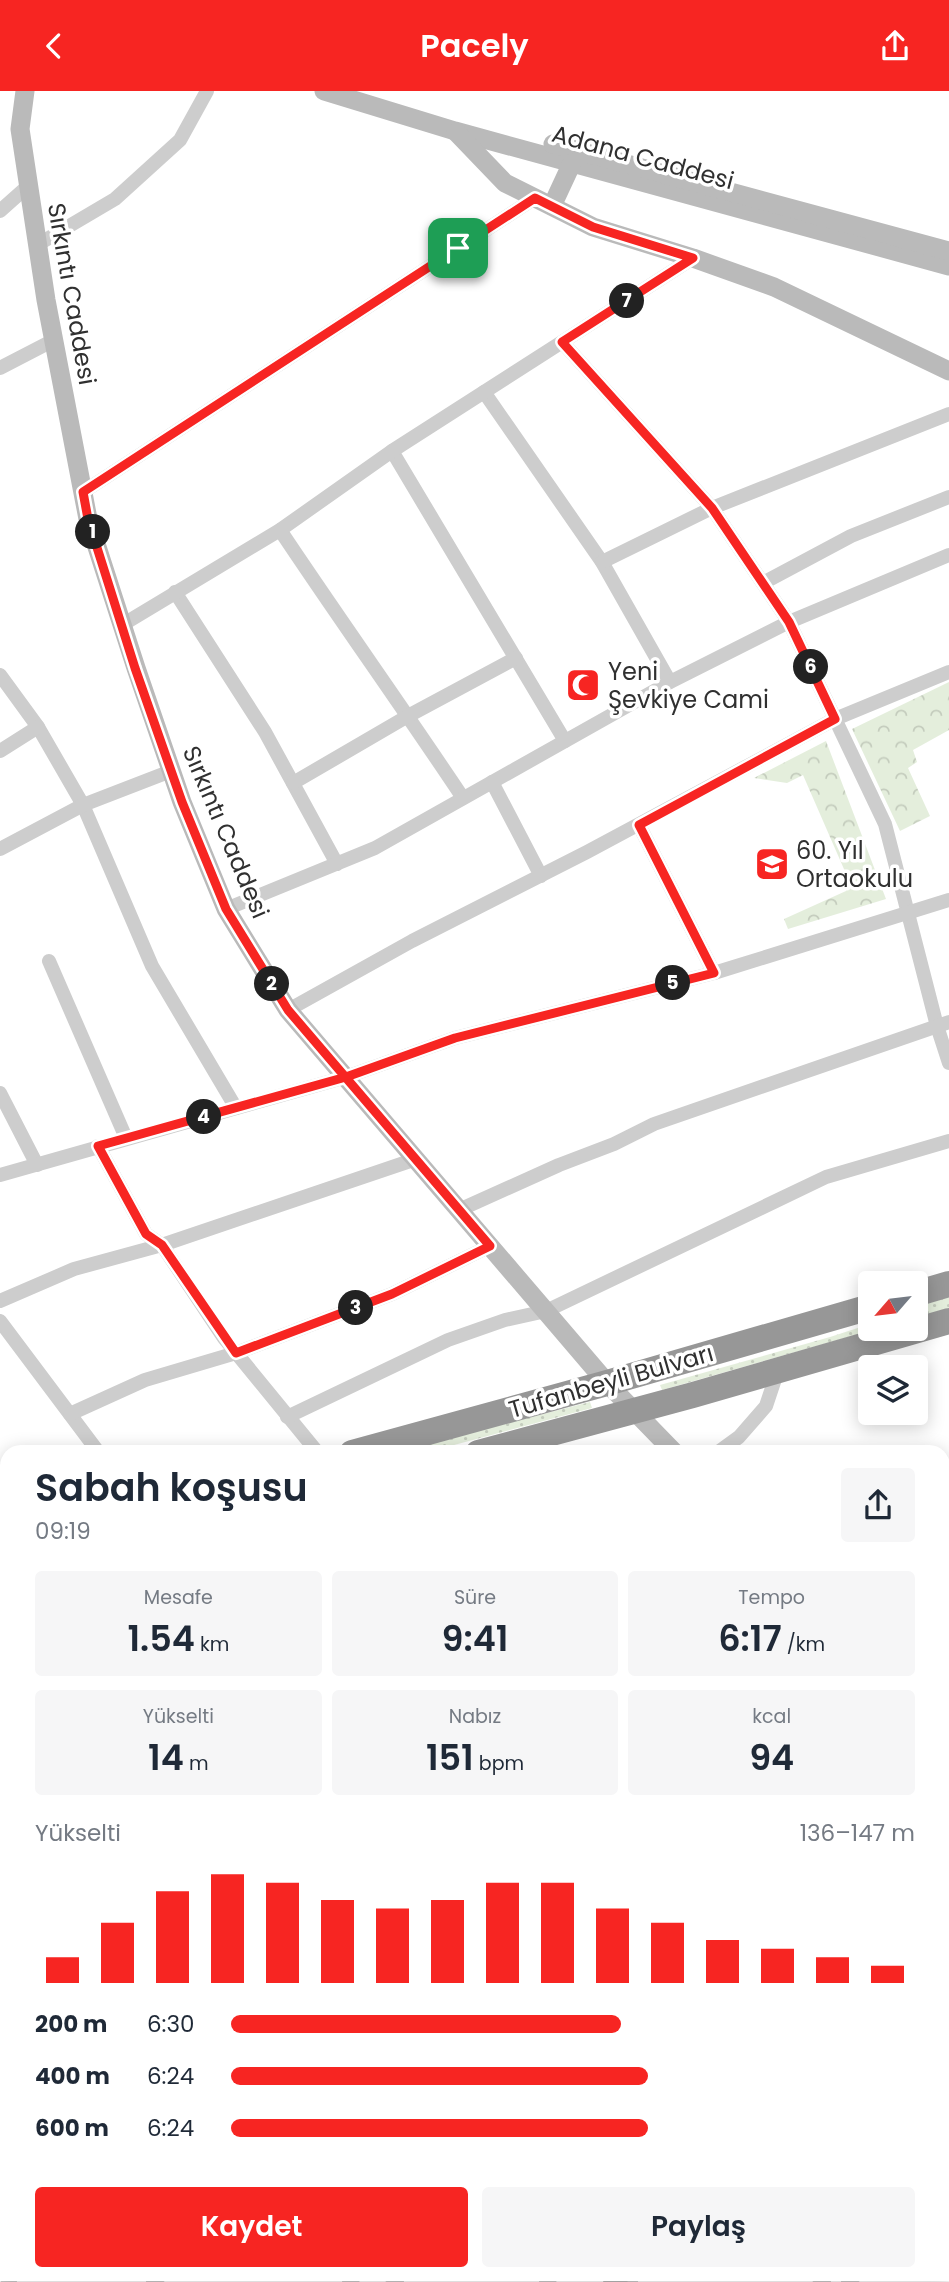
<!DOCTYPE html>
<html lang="tr">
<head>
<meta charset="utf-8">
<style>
  body { margin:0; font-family:Poppins,sans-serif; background:#f6f6f7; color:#1f2937; height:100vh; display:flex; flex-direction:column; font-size:26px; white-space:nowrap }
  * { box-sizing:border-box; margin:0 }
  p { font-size:23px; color:#747a83 }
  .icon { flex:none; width:38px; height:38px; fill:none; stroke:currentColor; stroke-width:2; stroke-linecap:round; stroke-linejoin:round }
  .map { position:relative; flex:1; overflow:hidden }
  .panel { position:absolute; left:0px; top:1354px; width:950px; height:836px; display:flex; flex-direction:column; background:#fff; border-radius:21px 21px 0 0; box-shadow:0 4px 18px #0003 }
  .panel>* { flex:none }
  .needle { width:46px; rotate:242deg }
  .controls { position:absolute; left:858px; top:1180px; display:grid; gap:14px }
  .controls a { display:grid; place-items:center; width:70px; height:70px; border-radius:7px; background:#fff; box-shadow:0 4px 18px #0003; font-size:35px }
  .pin { position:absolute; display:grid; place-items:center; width:60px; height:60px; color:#fff; margin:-30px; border-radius:14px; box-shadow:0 4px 10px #0006 }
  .km { position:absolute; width:35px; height:35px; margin:-18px; border-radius:50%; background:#222; color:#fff; font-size:19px; line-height:35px; text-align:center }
  .round { display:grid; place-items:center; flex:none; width:74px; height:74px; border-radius:7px; background:#f6f6f7 }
  .head { display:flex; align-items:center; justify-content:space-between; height:119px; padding:0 35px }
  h1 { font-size:38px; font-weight:600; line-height:52px }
  .figures { display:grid; grid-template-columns:repeat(3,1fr); gap:10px; height:119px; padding:7px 35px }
  .figures div { display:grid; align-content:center; border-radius:7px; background:#f6f6f7; text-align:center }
  .figures b { font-size:35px; font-weight:600 }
  .figures small { font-size:19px; font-weight:400 }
  .figures p { font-size:19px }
  .chart { height:196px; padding:14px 35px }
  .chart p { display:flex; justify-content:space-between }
  .chart svg { width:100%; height:126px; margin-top:7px; stroke:#f72522; stroke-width:6 }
  .primary-button { display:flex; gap:14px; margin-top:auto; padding:14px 35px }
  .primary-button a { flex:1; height:80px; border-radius:7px; background:#f72522; color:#fff; font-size:28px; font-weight:600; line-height:80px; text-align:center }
  .primary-button a+a { background:#f6f6f7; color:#1f2937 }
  ul { padding:0 35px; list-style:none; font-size:23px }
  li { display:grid; grid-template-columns:112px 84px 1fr; align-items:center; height:52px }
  li i { height:18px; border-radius:9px; background:#f72522 }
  header { display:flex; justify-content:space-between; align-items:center; height:91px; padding:0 35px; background:#f72522; color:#fff; font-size:32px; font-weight:600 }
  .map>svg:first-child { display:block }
  .green { fill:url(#green-dots) }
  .forest { fill:url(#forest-crowns) }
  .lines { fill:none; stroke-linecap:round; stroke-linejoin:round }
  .street { stroke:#cdcdcd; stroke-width:14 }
  .secondary { stroke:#bababa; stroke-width:19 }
  .highway { stroke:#979797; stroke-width:26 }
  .route-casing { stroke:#fff; stroke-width:14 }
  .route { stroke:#f72522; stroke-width:9 }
  .labels { text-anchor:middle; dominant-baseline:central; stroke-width:7; stroke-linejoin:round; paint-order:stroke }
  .street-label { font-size:24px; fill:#303030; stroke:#fff }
  .poi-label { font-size:24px; fill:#303030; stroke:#fff; text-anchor:start }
</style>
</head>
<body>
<header><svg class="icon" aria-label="back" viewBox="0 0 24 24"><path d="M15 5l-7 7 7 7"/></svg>Pacely<svg class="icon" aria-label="share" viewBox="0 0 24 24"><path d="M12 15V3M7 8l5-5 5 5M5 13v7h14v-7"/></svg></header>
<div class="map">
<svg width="949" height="2191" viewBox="0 0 949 2191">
  <defs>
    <pattern id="green-dots" width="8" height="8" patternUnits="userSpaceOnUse" patternTransform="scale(1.75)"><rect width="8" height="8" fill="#e4eedc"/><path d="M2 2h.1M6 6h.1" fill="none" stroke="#c4ccbd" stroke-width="1.8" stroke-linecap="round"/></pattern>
    <pattern id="forest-crowns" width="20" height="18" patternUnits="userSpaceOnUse" patternTransform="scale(1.75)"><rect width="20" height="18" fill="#e4eedc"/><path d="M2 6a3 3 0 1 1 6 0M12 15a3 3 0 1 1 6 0" fill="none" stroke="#c4ccbd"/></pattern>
  </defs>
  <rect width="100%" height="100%" fill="#fff"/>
  <g class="green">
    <polygon points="949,1206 949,1217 915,1227 915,1216"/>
    <polygon points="870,1233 870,1237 880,1237 662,1299 660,1294 830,1246"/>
    <polygon points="590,1311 592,1317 428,1361 392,1362"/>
  </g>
  <g class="forest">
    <polygon points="949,591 949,639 913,659 917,671 908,677 930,725 900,740 852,638"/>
    <polygon points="826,650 886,808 788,838 784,828 846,800 847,785 803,684 787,692 754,687"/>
  </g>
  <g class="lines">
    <g class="street">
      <polyline points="0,120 28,95"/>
      <polyline points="37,154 115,108 180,49 207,0"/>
      <polyline points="562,251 712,417 789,531 885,733 937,935 949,972"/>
      <polyline points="0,277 54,249"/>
      <polyline points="484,301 602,471 670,591"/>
      <polyline points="392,360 565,650"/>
      <polyline points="83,401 535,107"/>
      <path d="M280,439C340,529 403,617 463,707"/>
      <polyline points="602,471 712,417 949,323"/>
      <polyline points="763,492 851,445 949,406"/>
      <polyline points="175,501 265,641 337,773"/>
      <polyline points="122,534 280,439 392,360 693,167"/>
      <polyline points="0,584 38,636 83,714 152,875 236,1017"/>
      <polyline points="0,660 38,636"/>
      <polyline points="492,691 541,785"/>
      <polyline points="293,692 408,625 516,567"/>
      <polyline points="639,734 714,882"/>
      <polyline points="0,758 83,714 171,680"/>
      <polyline points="226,818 375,757 670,591 789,531 949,464"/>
      <polyline points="49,870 126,1047"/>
      <polyline points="288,919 412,850 587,761 835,628 949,581"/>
      <polyline points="0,1002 37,1074"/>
      <polyline points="98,1055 146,1143 162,1154 224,1247 318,1362"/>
      <polyline points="0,1084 346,986 455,947 714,882 949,809"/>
      <polyline points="459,1119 559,1074 614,1053 654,1033 949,931"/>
      <polyline points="0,1210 74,1178 162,1154 416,1068"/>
      <polyline points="0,1230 99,1362"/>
      <polyline points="70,1323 145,1289 236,1262 392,1203 490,1155"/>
      <polyline points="287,1326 448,1249 505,1229 546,1220 826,1086 949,1050"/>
      <polyline points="717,1362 739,1346 766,1315 778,1279"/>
      <polyline points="0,1571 7,1566"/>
      <polyline points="943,1632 949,1627"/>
      <polyline points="0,1686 7,1681"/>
      <polyline points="943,1755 949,1751"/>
      <polyline points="943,1783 949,1789"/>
      <polyline points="0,1837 7,1832"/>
      <polyline points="943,1929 949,1935"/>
      <polyline points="0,2007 7,2002"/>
      <polyline points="943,2107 949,2102"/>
      <polyline points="943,2128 949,2134"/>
      <polyline points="0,2178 10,2191"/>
      <polyline points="389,2184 397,2191"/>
      <polyline points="629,2184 631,2191"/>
      <polyline points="816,2184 824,2191"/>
      <polyline points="153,2191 161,2184"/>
      <polyline points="349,2191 356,2184"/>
      <polyline points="546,2191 553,2184"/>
      <polyline points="848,2191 856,2184"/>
    </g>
    <g class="secondary">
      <polyline points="25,0 20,38 46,209 88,428 136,577 182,711 226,818 288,919 607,1292 675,1362"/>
      <polyline points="324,0 455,40 949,175"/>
      <polyline points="456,41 505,92 593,136 693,167 774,196 949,280"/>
      <polyline points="553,53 949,160"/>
      <polyline points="552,115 572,72"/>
      <polyline points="0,1520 7,1524"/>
      <polyline points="943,1606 949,1611"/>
      <polyline points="610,2184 618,2191"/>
    </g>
    <g class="highway">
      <polyline points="915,1203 949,1193"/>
      <polyline points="352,1362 607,1292 870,1216"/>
      <polyline points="478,1362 693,1304 949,1230"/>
      <polyline points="0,1448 7,1461"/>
      <polyline points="0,1490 7,1476"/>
    </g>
  </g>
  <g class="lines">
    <g class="route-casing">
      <polyline id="route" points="458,157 83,401 88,428 135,577 182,711 226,818 288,919 490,1155 392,1203 236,1262 162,1154 146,1143 98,1055 346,986 455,947 714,882 639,734 835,628 789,531 712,417 562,251 693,167 593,136 535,107 458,157"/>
    </g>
    <use href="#route" class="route"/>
  </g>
  <defs>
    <g id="mosque-square" transform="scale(1.75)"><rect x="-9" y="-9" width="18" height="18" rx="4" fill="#f72522" stroke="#fff"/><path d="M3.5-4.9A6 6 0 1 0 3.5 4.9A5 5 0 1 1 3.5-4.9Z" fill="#fff"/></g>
    <g id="school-square" transform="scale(1.75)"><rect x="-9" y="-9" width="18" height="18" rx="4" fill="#f72522" stroke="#fff"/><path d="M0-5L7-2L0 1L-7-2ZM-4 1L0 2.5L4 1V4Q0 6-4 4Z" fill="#fff"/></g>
  </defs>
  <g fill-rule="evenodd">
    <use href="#mosque-square" x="583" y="594"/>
    <use href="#school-square" x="772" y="773"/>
  </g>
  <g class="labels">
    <g class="street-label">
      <text transform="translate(643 66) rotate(15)">Adana Caddesi</text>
      <text transform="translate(72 203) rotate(80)">Sırkıntı Caddesi</text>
      <text transform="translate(226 741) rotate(67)">Sırkıntı Caddesi</text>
      <text transform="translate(611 1290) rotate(-16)">Tufanbeyli Bulvarı</text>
    </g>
    <g class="poi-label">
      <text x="608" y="580">Yeni<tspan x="608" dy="28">Şevkiye Cami</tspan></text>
      <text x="796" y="759">60. Yıl<tspan x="796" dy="28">Ortaokulu</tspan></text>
    </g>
  </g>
</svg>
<div class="controls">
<a><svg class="needle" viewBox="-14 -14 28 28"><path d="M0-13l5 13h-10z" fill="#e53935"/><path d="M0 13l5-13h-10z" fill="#747a83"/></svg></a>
<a><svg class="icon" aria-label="layers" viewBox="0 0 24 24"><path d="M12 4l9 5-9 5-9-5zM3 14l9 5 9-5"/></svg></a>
</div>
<div class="pin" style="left:458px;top:157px;background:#1e9e55"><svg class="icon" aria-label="arrive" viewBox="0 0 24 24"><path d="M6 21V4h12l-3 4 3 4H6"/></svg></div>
<b class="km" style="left:93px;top:441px">1</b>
<b class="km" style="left:272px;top:893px">2</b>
<b class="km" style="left:356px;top:1217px">3</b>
<b class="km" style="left:204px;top:1026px">4</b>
<b class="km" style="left:673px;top:892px">5</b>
<b class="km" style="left:811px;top:576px">6</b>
<b class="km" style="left:627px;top:210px">7</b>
<section class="panel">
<div class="head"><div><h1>Sabah koşusu</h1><p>09:19</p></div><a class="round"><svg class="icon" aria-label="share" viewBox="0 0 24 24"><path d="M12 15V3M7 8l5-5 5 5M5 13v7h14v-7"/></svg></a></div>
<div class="figures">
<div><p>Mesafe</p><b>1.54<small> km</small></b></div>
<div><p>Süre</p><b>9:41</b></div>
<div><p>Tempo</p><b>6:17<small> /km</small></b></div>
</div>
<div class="figures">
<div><p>Yükselti</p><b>14<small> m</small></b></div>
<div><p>Nabız</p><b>151<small> bpm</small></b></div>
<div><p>kcal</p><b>94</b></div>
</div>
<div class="chart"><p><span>Yükselti</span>136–147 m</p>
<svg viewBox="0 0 160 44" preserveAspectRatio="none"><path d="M5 44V35M15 44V23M25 44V12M35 44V6M45 44V9M55 44V15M65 44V18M75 44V15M85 44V9M95 44V9M105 44V18M115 44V23M125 44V29M135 44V32M145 44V35M155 44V38"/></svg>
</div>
<ul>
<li><b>200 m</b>6:30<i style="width:57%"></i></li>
<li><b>400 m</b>6:24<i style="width:61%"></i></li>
<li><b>600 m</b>6:24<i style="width:61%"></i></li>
</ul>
<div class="primary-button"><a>Kaydet</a><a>Paylaş</a></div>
</section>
</div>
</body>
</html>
